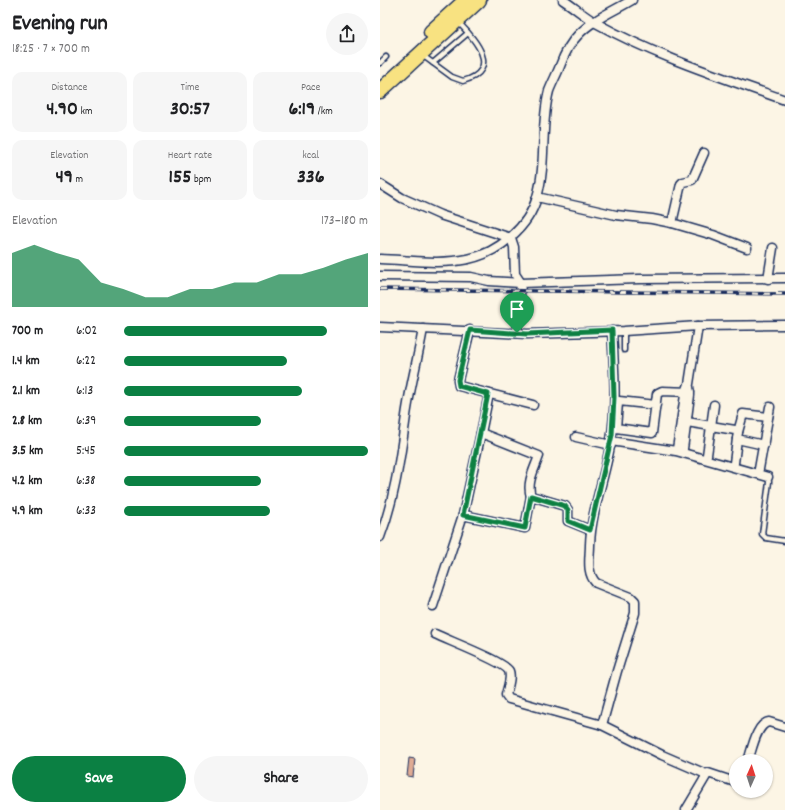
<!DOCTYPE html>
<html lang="en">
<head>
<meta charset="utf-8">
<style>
  body { margin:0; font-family:Dekko,sans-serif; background:#f6f6f6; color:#202124; height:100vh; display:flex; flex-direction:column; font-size:15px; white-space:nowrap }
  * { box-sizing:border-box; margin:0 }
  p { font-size:13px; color:#757577 }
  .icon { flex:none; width:22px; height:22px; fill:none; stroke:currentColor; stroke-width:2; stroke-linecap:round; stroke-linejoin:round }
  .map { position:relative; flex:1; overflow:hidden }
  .drawer { display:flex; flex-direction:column; background:#fff; width:380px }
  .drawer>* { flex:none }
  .needle { width:26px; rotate:3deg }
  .buttons { position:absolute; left:349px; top:754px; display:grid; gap:8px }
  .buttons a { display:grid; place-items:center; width:44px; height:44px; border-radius:50%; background:#fff; box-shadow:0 1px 3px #0004; font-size:20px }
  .pin { position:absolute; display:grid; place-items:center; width:34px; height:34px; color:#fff; margin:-41px -17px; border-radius:50% 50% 50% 0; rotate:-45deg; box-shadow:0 0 4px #0007 }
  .pin .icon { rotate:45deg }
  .round { display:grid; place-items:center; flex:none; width:42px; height:42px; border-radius:21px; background:#f6f6f6 }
  .headline { display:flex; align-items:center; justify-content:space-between; height:68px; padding:0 12px }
  h1 { font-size:22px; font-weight:700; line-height:30px }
  .stats { display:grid; grid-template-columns:repeat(3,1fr); gap:6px; height:68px; padding:4px 12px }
  .stats div { display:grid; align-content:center; border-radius:10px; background:#f6f6f6; text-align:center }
  .stats b { font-size:20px; font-weight:700 }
  .stats small { font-size:11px; font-weight:400 }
  .stats p { font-size:11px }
  .chart { height:112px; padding:8px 12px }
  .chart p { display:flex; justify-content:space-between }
  .chart svg { width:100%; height:72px; margin-top:4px; fill:#0b8043; opacity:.7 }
  .action { display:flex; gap:8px; margin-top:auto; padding:8px 12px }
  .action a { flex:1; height:46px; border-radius:24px; background:#0b8043; color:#fff; font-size:16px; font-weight:700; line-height:46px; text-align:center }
  .action a+a { background:#f6f6f6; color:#202124 }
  ul { padding:0 12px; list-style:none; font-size:13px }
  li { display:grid; grid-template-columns:64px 48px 1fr; align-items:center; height:30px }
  li i { height:10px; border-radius:5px; background:#0b8043 }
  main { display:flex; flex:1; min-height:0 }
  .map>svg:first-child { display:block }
  .building { fill:#dfab94; stroke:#1b2f5e }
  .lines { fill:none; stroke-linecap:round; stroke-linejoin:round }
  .lane-casing { stroke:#1b2f5e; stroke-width:7 }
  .street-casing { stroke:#1b2f5e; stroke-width:11 }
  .highway-casing { stroke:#1b2f5e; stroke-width:17 }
  .lane { stroke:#fcf5e5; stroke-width:4 }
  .street { stroke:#fcf5e5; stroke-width:8 }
  .highway { stroke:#f8e281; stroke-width:14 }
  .rail-casing { stroke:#1b2f5e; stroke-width:3.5 }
  .rail { stroke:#fcf5e5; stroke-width:2; stroke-dasharray:6; stroke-linecap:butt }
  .route-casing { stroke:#fff; stroke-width:8 }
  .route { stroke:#0b8043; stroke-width:5 }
</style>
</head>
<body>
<main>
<section class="drawer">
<div class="headline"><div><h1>Evening run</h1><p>18:25 · 7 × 700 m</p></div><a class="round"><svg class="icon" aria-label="share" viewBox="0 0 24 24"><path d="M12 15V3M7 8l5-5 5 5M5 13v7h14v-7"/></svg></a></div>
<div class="stats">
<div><p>Distance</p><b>4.90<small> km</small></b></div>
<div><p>Time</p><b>30:57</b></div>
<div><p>Pace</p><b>6:19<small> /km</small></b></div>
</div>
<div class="stats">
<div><p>Elevation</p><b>49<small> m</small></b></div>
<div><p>Heart rate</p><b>155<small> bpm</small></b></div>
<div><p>kcal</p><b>336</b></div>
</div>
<div class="chart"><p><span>Elevation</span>173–180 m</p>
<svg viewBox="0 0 160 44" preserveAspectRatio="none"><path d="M0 44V11L10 6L20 11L30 15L40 29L50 33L60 38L70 38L80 33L90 33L100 29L110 29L120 24L130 24L140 20L150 15L160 11V44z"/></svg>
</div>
<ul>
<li><b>700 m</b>6:02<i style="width:83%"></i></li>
<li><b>1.4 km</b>6:22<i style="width:67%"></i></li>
<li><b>2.1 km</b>6:13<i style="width:73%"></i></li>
<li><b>2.8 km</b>6:39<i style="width:56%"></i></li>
<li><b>3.5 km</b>5:45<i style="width:100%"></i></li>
<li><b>4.2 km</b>6:38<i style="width:56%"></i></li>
<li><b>4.9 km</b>6:33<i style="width:60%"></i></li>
</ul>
<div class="action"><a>Save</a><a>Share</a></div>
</section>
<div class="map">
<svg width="405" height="810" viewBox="0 0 405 810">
  <rect width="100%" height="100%" fill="#fcf5e5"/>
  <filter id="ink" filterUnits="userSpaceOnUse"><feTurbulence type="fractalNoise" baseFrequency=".025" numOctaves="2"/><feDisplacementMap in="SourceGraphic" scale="8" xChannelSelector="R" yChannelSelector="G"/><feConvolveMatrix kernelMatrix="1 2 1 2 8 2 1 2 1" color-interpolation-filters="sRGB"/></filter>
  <g filter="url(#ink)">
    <polygon class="building" points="29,758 35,759 33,777 27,776"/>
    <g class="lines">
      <g class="lane-casing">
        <g id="lane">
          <path d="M42,55L72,77L83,81C123,70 94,38 78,22"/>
          <polyline points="0,63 6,57"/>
          <polyline points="53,63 88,33"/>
          <polyline points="244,331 244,350"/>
          <polyline points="388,477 389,482 382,534 386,538 405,541"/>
        </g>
      </g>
      <g class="street-casing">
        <g id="street">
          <path d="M183,0C194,7 204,16 216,23C275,56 341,77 405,100"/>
          <polyline points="0,184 22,198 60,215 131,238 134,247 135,274 141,283 137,333"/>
          <polyline points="157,197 236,215 272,219 292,223 333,235 367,248"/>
          <polyline points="292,223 301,184 303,182 312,180 324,153"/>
          <path d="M0,259C29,260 59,265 88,259C118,253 149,227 157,197C167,163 160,125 169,91C172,83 177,74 180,66C184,55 190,43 198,35C213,19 234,11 252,0"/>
          <polyline points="0,276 91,277 109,281 141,283 259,279 405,278"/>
          <polyline points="388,279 393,248"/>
          <polyline points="0,327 147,334 244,331 318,326 405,325"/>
          <polyline points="90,330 78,380 79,386 153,405"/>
          <polyline points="309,387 310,395 303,449 297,449 305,395 309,384 318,326"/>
          <polyline points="276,405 239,401 238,403 236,428 272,433 277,394 278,393 282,391 310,392"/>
          <polyline points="307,422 355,430 358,432 357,439 384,445"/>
          <polyline points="358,432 363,414 388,417"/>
          <polyline points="101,433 109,394"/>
          <polyline points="196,437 231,445"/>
          <polyline points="231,441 296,451 388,477"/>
          <polyline points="327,455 334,405"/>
          <polyline points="354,463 357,439"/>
          <polyline points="379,469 390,407"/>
          <polyline points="83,515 145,528 151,496"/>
          <path d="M0,537C15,498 20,458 26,416C30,387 38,358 43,329"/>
          <path d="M53,606L83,515L101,433L159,456C155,468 146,483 151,496L185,506L188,510V521L210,530"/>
          <path d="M55,634C67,640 125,662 129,671C132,678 127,689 126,695L129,699L222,725L282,755L326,774"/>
          <path d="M222,725L237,671L255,613V601L251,597L216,583C206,573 210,557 210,545C211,509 226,476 231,440C237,405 234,367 232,331"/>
          <path d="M368,761C372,750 376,724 389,722L405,727"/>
          <polyline points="306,810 328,773 352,781 356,781"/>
        </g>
      </g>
      <g class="highway-casing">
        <g id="highway">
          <polyline points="51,32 86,0"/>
          <polyline points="0,91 99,0"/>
        </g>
      </g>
      <use href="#lane" class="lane"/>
      <use href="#street" class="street"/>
      <use href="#highway" class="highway"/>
      <g class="rail-casing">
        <polyline id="rail" points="0,289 405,294"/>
      </g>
      <use href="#rail" class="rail"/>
    </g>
  </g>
  <g class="lines" filter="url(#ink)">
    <g class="route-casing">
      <polygon id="route" points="90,330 147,334 232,330 234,397 232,435 210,530 188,521 188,510 185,506 151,496 145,528 83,515 108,394 79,386 78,380"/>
    </g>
    <use href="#route" class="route"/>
  </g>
</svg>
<div class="buttons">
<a><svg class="needle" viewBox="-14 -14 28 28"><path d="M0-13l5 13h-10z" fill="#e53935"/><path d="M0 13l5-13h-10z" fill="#757577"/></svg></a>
</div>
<div class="pin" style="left:137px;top:333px;background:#1e9e55"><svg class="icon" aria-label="arrive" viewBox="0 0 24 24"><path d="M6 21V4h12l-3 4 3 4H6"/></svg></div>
</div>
</main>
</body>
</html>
